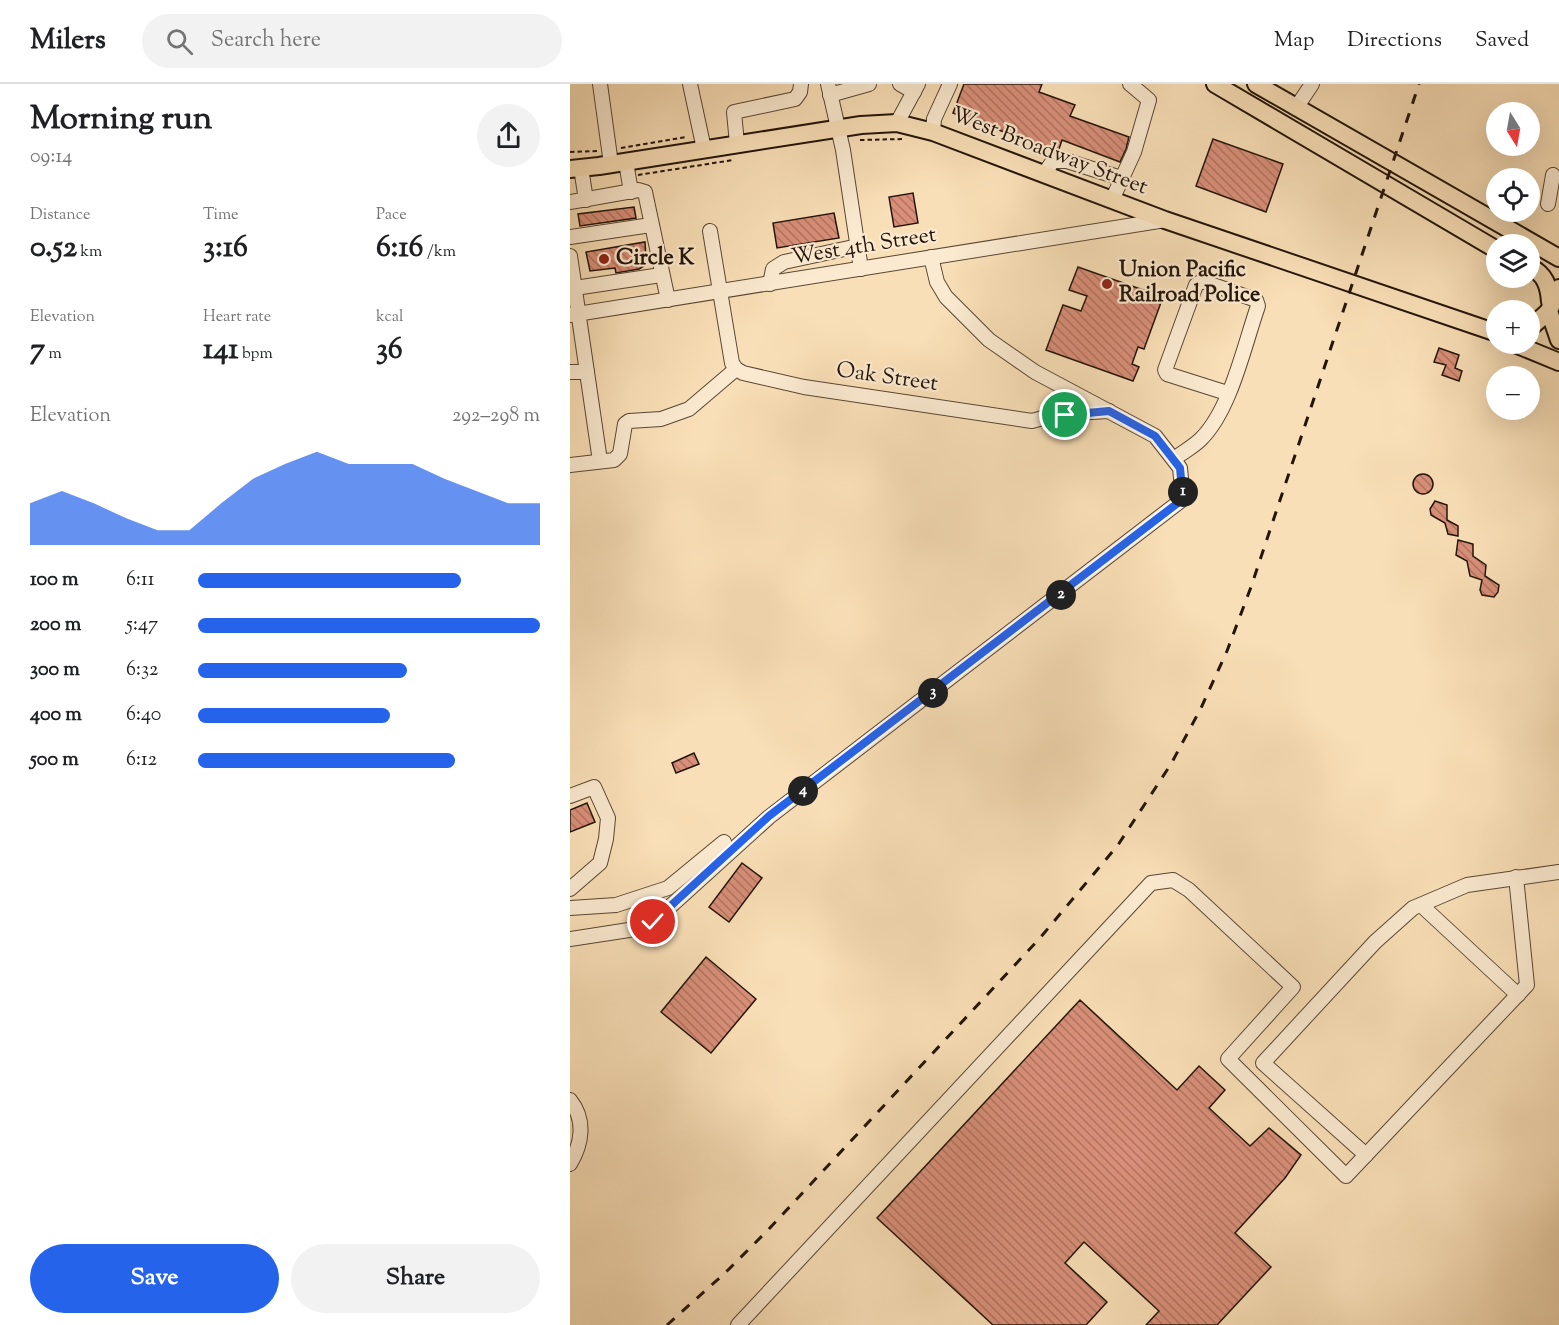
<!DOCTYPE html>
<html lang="en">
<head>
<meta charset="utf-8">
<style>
  body { margin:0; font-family:"Sorts Mill Goudy",serif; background:#f2f2f2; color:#202124; height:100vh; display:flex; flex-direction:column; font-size:22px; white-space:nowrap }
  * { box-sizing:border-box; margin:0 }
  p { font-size:20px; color:#757577 }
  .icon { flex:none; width:33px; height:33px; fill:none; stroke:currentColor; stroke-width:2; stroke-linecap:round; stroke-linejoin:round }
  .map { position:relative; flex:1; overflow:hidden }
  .panel { display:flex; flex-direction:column; background:#fff; width:570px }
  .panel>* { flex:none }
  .needle { width:39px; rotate:169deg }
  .controls { position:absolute; left:916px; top:18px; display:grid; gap:12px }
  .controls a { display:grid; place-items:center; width:54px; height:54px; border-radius:50%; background:#fff; box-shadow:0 6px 24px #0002; font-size:30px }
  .pin { position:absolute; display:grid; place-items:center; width:51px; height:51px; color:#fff; margin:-26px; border:3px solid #fff; border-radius:50%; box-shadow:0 2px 6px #0007 }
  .km { position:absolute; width:30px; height:30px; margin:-15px; border-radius:50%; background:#222; color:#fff; font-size:16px; line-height:30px; text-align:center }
  .round { display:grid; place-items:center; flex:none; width:63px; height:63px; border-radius:32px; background:#f2f2f2 }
  .overview { display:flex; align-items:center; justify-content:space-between; height:102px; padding:0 30px }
  h1 { font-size:33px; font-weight:700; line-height:45px }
  .stats { display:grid; grid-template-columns:repeat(3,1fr); gap:9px; height:102px; padding:6px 30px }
  .stats div { display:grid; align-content:center }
  .stats b { font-size:30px; font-weight:700 }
  .stats small { font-size:16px; font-weight:400 }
  .stats p { font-size:16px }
  .chart { height:168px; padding:12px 30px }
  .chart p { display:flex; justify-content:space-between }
  .chart svg { width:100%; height:108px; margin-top:6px; fill:#2563eb; opacity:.7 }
  .primary-button { display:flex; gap:12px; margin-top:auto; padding:12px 30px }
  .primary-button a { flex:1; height:69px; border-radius:36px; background:#2563eb; color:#fff; font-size:24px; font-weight:700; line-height:69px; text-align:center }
  .primary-button a+a { background:#f2f2f2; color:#202124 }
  ul { padding:0 30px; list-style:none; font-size:20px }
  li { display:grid; grid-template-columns:96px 72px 1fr; align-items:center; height:45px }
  li i { height:15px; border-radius:8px; background:#2563eb }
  header { display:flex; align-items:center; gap:36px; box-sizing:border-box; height:84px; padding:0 30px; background:#fff; border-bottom:2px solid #e0e0e0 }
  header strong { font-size:28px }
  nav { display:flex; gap:33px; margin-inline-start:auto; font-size:21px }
  .search { width:420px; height:54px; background:#f2f2f2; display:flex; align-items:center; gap:15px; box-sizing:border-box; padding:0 21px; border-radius:33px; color:#757577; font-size:22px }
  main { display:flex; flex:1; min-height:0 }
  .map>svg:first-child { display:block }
  .building { fill:url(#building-back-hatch); stroke:#231409; stroke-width:1.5 }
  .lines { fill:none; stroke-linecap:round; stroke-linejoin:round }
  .minor-casing { stroke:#584734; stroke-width:16 }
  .major-casing { stroke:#231409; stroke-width:20 }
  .path { stroke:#231409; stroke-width:2; stroke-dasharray:4.5 3; stroke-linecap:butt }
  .minor { stroke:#fbead0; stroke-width:14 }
  .major { stroke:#f9dfb7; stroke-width:16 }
  .rail { stroke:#231409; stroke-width:3; stroke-dasharray:10 10; stroke-linecap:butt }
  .route-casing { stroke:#fff; stroke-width:12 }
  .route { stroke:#2563eb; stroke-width:8 }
  .poi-dot { fill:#8f2418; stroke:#fbead0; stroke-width:2 }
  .labels { text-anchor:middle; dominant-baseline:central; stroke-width:4.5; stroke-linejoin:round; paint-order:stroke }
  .street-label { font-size:22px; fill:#231409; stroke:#fbead0 }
  .poi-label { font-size:22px; font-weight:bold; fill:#231409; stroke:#fbead0; text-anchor:start }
</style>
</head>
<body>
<header>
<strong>Milers</strong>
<div class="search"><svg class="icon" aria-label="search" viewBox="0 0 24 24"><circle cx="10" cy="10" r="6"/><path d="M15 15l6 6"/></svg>Search here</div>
<nav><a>Map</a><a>Directions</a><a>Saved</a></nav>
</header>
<main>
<section class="panel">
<div class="overview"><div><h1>Morning run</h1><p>09:14</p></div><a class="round"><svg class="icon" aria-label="share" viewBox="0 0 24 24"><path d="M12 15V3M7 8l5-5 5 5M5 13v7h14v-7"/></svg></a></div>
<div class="stats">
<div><p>Distance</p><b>0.52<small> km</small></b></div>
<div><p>Time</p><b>3:16</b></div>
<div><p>Pace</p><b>6:16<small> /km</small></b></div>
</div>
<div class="stats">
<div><p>Elevation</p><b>7<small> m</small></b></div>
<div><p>Heart rate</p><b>141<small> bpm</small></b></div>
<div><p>kcal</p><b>36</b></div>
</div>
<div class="chart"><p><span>Elevation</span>292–298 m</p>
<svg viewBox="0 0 160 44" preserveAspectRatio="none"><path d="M0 44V27L10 22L20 27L30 33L40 38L50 38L60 27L70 17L80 11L90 6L100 11L110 11L120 11L130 17L140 22L150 27L160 27V44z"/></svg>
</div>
<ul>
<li><b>100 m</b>6:11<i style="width:77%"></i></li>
<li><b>200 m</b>5:47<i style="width:100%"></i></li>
<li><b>300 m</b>6:32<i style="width:61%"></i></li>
<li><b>400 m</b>6:40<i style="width:56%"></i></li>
<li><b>500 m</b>6:12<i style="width:75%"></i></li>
</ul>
<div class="primary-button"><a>Save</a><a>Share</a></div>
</section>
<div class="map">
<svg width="989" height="1241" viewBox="0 0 989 1241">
  <defs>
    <pattern id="building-back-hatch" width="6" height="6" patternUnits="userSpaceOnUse" patternTransform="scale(1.5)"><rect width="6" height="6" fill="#d98f79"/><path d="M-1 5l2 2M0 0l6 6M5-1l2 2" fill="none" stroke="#b07461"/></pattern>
  </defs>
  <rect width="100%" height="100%" fill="#f9dfb7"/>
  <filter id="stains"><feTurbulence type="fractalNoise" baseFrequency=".00333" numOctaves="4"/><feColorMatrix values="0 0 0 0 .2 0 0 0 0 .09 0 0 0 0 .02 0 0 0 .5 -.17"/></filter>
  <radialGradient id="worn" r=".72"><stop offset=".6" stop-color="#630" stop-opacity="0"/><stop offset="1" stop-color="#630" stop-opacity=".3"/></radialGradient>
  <g class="building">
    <polygon points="394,0 472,0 469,8 505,21 500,32 559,53 556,65 550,78 492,56 488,68 383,29"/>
    <polygon points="643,55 713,80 696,128 626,102"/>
    <polygon points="343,109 348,139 324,143 319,113"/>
    <polygon points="64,123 66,134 10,142 8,130"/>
    <polygon points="264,129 269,154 207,164 203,139"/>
    <polygon points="75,158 76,174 74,182 69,185 46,189 45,184 20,187 16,168"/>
    <polygon points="508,183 593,213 574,265 568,263 562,280 569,283 563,297 476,266 493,221 511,227 517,212 499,206"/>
    <polygon points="869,264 889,271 885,284 892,287 889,297 872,291 876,281 864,278"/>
    <circle cx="853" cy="400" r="10"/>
    <polygon points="865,417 877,421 877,436 888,442 888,452 878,450 875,439 861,431 860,425"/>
    <polygon points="888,456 903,460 903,472 916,481 915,492 929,501 928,508 924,513 912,511 910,506 912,496 900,492 897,477 886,471"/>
    <polygon points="124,669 129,680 106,689 102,679"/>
    <polygon points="17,719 25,738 0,748 0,726"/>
    <polygon points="172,779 192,794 159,838 139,823"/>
    <polygon points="136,873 186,915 141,969 91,928"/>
    <polygon points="510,916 607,1006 629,982 655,1006 639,1024 680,1062 699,1044 731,1071 715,1094 665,1149 701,1183 647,1241 576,1241 589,1227 514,1158 495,1179 537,1218 516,1241 423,1241 307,1134"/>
  </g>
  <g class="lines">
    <g class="minor-casing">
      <g id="minor">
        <polyline points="30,0 41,80"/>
        <polyline points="120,0 134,65"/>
        <polyline points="258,0 273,66 291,185"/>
        <polyline points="330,0 344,8"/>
        <polyline points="260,11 299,0"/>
        <polyline points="726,24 742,0"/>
        <polyline points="327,39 348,0"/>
        <polyline points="363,48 364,35 380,0"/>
        <polyline points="167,60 164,28 225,15 230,8 231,0"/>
        <polyline points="56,78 61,108"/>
        <polyline points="11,84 16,116"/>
        <polyline points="474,90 483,77 497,77 551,94"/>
        <polyline points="542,116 564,68 579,16 560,0"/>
        <polyline points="0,118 68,106 75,108 98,216"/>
        <polyline points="978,120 983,91"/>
        <polyline points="140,147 162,279 166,285 173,289 234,303 462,337 487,330 539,327"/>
        <polyline points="0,153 81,141"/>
        <polyline points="0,172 30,377"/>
        <polyline points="200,200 203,185 214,178 288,162"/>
        <polyline points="5,204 91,191"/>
        <polyline points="0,231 595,136"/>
        <polyline points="0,288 17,288"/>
        <path d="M604,375C613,368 623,363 631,355C661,325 674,262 688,222L686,216L632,197L626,201L595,286L597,290L657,309"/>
        <polyline points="0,381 44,376 50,370 55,340 59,337 91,335 119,325 166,285"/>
        <polyline points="0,712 24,703 38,734 36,755 30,779 0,805"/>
        <polyline points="851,821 948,911"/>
        <polyline points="0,824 46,821 98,804 154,758"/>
        <polyline points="0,855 59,846 83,838 199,733 613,415 610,384 585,352 465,288 419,256 376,213 367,198 361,173"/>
        <path d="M0,1016C16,1036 12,1060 0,1080"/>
        <polyline points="796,1071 693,979 805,858 843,824 897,801 989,788"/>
        <polyline points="168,1241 581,799 603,796 619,806 723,903 658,975 776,1092 957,901 946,793"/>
      </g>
    </g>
    <g class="major-casing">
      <g id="major">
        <polyline points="645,0 927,166"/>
        <polyline points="686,0 989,174"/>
        <polyline points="0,85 29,82 291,41 327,39 363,48 595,136 927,249"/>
        <path d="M960,183C975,190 979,202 980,218"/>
        <polyline points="989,204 979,227 989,256"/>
        <polyline points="960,244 979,227"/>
        <polyline points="945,260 989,278"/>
      </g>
    </g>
    <g class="path">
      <polyline points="290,56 333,55"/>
      <polyline points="51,64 116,53"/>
      <polyline points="0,68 27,67"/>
      <polyline points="68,91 163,76"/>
    </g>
    <use href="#minor" class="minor"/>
    <use href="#major" class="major"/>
    <polyline class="rail" points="97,1241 155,1189 198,1146 470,854 548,761 601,680 631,624 657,567 681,503 849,0"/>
  </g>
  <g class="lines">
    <g class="route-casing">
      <polyline id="route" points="83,838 199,732 613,415 610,384 585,352 539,327 495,331"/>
    </g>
    <use href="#route" class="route"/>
  </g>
  <g class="poi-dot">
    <circle cx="34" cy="175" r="6"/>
    <circle cx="537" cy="200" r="6"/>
  </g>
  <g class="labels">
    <g class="street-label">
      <text transform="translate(479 68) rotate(21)">West Broadway Street</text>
      <text transform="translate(294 163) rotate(-9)">West 4th Street</text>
      <text transform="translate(317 294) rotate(8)">Oak Street</text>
    </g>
    <g class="poi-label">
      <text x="46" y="175">Circle K</text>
      <text x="549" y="187">Union Pacific<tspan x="549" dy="25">Railroad Police</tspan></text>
    </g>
  </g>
  <rect width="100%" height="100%" filter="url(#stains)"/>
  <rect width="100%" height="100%" fill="url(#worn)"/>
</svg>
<div class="controls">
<a><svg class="needle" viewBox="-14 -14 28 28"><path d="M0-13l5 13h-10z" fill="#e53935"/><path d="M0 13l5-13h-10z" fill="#757577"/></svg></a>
<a><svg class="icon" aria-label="locate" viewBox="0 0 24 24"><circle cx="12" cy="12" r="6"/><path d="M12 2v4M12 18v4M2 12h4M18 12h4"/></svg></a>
<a><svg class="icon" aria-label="layers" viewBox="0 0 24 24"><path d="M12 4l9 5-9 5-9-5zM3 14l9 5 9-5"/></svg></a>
<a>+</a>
<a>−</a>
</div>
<div class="pin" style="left:495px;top:331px;background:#1e9e55"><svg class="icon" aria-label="arrive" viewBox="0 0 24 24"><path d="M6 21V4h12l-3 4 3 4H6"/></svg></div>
<div class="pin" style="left:83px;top:838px;background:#d93025"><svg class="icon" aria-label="check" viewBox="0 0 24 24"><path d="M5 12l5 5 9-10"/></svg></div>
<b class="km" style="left:613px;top:408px">1</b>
<b class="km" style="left:491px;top:511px">2</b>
<b class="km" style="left:363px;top:609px">3</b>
<b class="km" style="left:233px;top:707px">4</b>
</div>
</main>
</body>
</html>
